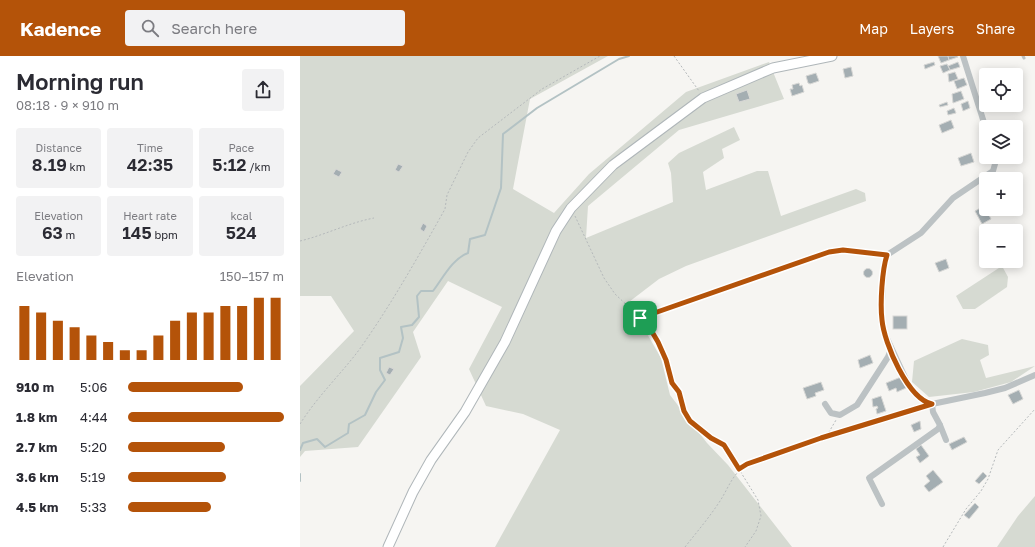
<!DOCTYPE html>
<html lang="en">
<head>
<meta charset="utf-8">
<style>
  body { margin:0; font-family:"Golos Text",sans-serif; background:#f2f2f3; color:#2b2b33; height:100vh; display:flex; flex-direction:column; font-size:15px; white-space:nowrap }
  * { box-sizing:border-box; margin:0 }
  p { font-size:13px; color:#7c7c81 }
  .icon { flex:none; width:22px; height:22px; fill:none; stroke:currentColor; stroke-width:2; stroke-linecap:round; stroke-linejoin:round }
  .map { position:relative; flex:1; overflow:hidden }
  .panel { display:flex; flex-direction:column; background:#fff; width:300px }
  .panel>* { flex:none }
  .controls { position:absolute; left:679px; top:12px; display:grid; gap:8px }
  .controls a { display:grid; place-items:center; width:44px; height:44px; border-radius:4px; background:#fff; box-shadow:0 2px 10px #0003; font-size:20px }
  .pin { position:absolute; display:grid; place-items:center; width:34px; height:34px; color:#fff; margin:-17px; border-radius:8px; box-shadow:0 2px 6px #0006 }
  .round { display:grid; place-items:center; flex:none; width:42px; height:42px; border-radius:4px; background:#f2f2f3 }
  .headline { display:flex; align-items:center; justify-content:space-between; height:68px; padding:0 16px }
  h1 { font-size:22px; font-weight:600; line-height:30px }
  .figures { display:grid; grid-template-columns:repeat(3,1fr); gap:6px; height:68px; padding:4px 16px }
  .figures div { display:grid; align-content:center; border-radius:4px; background:#f2f2f3; text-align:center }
  .figures b { font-size:17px; font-weight:600 }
  .figures small { font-size:11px; font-weight:400 }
  .figures p { font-size:11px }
  .chart { height:112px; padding:8px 16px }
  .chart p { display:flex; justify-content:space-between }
  .chart svg { width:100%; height:72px; margin-top:4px; stroke:#b45309; stroke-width:6 }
  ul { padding:0 16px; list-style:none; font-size:13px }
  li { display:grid; grid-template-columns:64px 48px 1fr; align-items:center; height:30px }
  li i { height:10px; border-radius:5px; background:#b45309 }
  header { display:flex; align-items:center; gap:24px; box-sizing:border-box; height:56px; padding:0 20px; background:#b45309; color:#fff }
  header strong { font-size:19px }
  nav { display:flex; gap:22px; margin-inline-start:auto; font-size:14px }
  .search { width:280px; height:36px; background:#f2f2f3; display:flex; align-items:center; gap:10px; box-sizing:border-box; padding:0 14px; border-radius:4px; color:#7c7c81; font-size:15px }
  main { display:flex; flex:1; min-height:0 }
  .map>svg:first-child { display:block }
  .green { fill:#d6dad2 }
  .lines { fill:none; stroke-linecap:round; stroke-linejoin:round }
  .stream { stroke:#b3c2c4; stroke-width:2 }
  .building { fill:#a4aeb2; stroke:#d7d7d5 }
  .secondary-casing { stroke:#afb6b9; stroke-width:11 }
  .path { stroke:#b5b9bb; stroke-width:1; stroke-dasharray:2 2; stroke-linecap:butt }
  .lane { stroke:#bcc2c4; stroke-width:3 }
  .street { stroke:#bcc2c4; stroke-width:6 }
  .secondary { stroke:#fff; stroke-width:9 }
  .route-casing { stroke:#fff; stroke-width:8 }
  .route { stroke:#b45309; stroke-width:5 }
</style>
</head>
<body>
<header>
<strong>Kadence</strong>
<div class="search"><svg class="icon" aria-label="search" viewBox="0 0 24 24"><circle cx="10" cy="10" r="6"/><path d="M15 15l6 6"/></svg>Search here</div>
<nav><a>Map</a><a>Layers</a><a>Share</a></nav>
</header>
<main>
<section class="panel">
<div class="headline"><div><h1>Morning run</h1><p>08:18 · 9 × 910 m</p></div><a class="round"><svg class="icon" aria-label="share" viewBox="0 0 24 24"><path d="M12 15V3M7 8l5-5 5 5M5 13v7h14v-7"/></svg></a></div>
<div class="figures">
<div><p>Distance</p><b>8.19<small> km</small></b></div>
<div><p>Time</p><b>42:35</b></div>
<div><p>Pace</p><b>5:12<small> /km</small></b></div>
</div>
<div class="figures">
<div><p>Elevation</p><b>63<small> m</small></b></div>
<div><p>Heart rate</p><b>145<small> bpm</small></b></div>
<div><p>kcal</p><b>524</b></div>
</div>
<div class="chart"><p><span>Elevation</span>150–157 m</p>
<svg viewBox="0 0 160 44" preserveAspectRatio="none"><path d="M5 44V11M15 44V15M25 44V20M35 44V24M45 44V29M55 44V33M65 44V38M75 44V38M85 44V29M95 44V20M105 44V15M115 44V15M125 44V11M135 44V11M145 44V6M155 44V6"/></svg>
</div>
<ul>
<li><b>910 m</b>5:06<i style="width:74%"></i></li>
<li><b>1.8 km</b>4:44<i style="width:100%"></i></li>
<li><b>2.7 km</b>5:20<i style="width:62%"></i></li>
<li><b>3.6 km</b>5:19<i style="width:63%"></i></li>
<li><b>4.5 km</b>5:33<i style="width:53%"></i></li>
</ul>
</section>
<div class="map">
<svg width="735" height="491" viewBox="0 0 735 491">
  <rect width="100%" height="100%" fill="#f6f5f2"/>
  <g class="green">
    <polygon points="0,0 308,0 230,43 213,133 254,157 289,118 386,36 469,6 484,43 379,74 288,150 286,182 373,146 371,117 368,107 379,97 434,71 440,84 422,93 424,102 403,116 406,134 457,115 468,115 481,160 556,133 565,137 566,145 386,210 359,223 325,249 342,269 361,302 370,339 407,387 428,409 492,491 195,491 260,374 223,358 186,350 169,313 202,251 148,225 113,276 121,301 58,391 5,395 0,401 0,330 54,275 31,240 0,240"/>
    <polygon points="702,210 708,221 707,231 675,253 663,253 656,240"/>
    <polygon points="662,283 688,289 689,299 680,304 686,322 735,310 711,326 674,336 629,341 612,326 614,305"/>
    <polygon points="735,440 735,491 697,491 718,460"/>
  </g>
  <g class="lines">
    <g class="stream">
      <path d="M0,394L3,387L17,383L25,391L48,377L49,368L65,359L76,336L85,324L80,314V302L99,296L103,282L101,271L112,269L119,261L117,240L121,235H133C143,222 152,203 168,197L170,183L185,179L201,132L203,78L237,52L319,3L329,0"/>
      <polyline points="0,418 0,425"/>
    </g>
  </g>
  <g class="building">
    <polygon points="638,0 648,0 649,4 641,7"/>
    <polygon points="648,0 657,0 658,1 649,4"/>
    <polygon points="634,6 635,9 625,13 624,9"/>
    <polygon points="658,6 660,11 650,14 648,10"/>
    <polygon points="647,8 650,14 643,17 640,10"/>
    <polygon points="551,11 553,20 545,22 543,13"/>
    <polygon points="655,16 658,23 649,26 648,18"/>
    <polygon points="516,17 519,25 510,28 508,27 506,20"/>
    <polygon points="664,22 667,29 657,33 654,25"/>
    <polygon points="499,27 500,30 502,29 504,36 492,40 490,33 493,33 492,29"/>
    <polygon points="447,34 450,43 439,46 436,38"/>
    <polygon points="661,35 664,43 653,47 652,38"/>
    <polygon points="668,45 670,52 663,55 661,48"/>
    <polygon points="647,46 648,49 640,51 639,49"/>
    <polygon points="705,49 712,49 714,52 708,55 707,53 704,54 703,51"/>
    <polygon points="654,52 656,57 648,59 647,55"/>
    <polygon points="651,64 654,72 642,77 639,69"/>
    <polygon points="716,69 722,77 716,80 716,71 712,71"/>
    <polygon points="671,97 674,106 661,110 658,102"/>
    <polygon points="98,108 103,110 99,116 95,114"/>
    <polygon points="36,113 42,116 39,121 33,118"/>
    <polygon points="684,150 691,163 682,168 675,155"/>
    <polygon points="123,167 127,170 124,176 120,173"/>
    <polygon points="646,203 649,212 639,216 635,207"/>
    <circle cx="568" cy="217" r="4.5"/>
    <rect x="593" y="260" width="14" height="13"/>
    <polygon points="570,299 573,307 560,312 558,304"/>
    <polygon points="89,311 94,313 90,319 86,317"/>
    <polygon points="601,321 606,332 597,336 596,332 589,335 586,327"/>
    <polygon points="521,326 524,334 515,337 516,340 507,343 503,332"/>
    <polygon points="719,334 723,343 713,348 708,339"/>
    <polygon points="581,340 586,355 577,358 576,353 578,352 577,350 573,351 572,343"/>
    <polygon points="620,365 621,373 614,376 611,369"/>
    <polygon points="664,381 667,386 652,394 649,388"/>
    <polygon points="621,389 629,400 620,407 616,401 620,399 616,393"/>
    <polygon points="633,414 643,426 629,436 624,430 630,425 626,420"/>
    <polygon points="683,416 687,420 679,428 675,425"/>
    <polygon points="675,447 679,451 669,463 664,459"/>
  </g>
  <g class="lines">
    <g class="secondary-casing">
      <polyline id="secondary" points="88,491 113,436 131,404 165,356 205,286 256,175 271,152 313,109 403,42 473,12 532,0"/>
    </g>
    <g class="path">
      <polyline points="374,0 399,35"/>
      <polyline points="275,160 304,222 315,238 348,269 366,305 372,327 379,336 384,355 390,365 411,382 424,389 458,444 461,460 456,475 445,491"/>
      <path d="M0,185C25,179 48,167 74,162"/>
      <polyline points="341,261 529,196 543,194 580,199"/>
      <path d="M0,368C17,341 40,319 59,294C91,249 118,201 145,153L147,139L168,96L178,82L242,33L300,0"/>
      <polyline points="521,382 576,365"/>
      <path d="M385,491C396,477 408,463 418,448C428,434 431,419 447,408L521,382L529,376L536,364"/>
      <polyline points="643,491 666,453 681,435 688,423 698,394 735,353"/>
    </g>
    <g class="lane">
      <polyline points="723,0 724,2"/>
      <polyline points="580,364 630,349"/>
    </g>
    <g class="street">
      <polyline points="663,0 686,73"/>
      <polyline points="695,101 695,108 693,115 653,142 621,177 587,199 584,209 581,263 584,276 609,330 625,346 632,348 685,337 705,332 735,319"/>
      <polyline points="525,348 531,357 540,359 557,349 588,301 591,293"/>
      <polyline points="640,369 646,384"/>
      <polyline points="582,448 569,422 638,373 640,369 633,356 632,348"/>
    </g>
    <use href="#secondary" class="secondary"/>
  </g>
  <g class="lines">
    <g class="route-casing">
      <path id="route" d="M543,194L587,199C582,214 580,248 582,264C584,287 608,343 632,348L521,382L447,408L439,413L424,389L411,382L390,365L384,355L379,336L372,327L366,304L358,286L348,269L340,262L529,196Z"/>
    </g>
    <use href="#route" class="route"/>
  </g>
</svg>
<div class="controls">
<a><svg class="icon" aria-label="locate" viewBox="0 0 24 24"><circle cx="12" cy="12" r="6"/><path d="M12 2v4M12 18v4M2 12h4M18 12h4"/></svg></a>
<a><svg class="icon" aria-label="layers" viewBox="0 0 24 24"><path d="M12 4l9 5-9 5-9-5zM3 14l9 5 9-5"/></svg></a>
<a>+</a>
<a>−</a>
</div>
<div class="pin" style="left:340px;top:262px;background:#1e9e55"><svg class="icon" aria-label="arrive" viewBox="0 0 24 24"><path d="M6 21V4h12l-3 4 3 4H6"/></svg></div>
</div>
</main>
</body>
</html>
